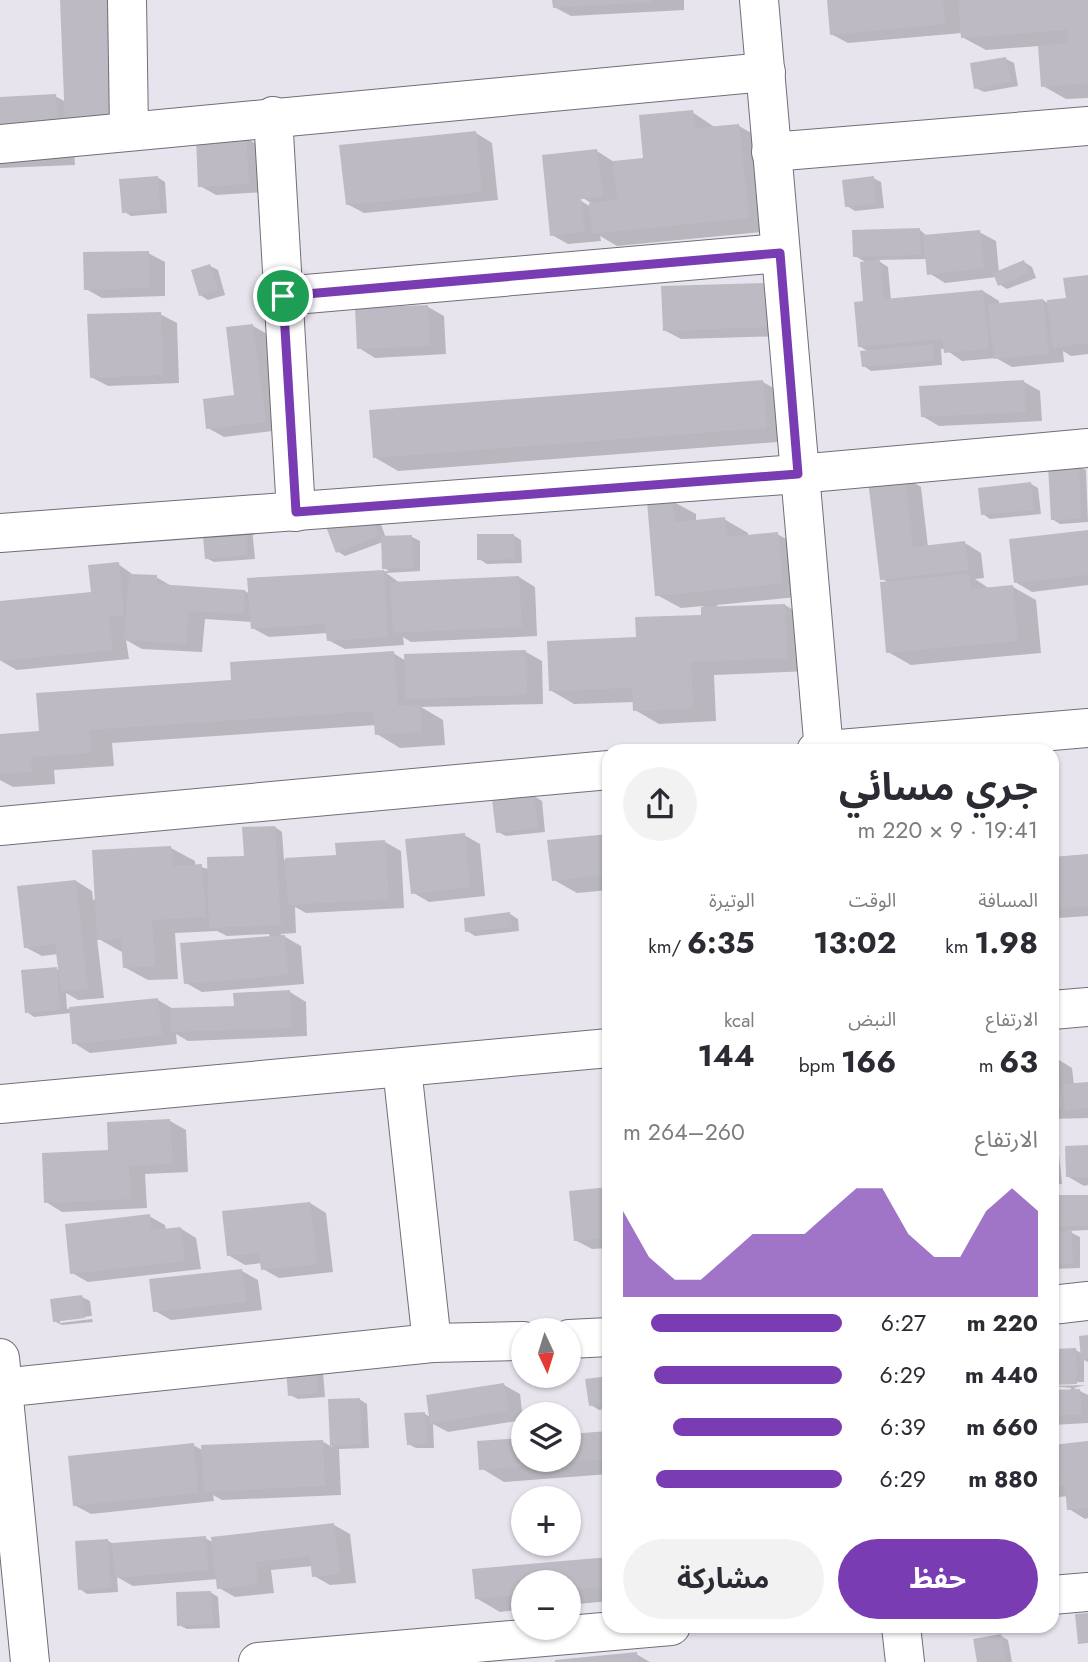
<!DOCTYPE html>
<html lang="ar">
<head>
<meta charset="utf-8">
<style>
  body { margin:0; font-family:Jost,"Noto Sans Arabic",sans-serif; background:#f2f2f3; color:#2b2b33; direction:rtl; height:100vh; display:flex; flex-direction:column; font-size:26px; white-space:nowrap }
  * { box-sizing:border-box; margin:0 }
  p { font-size:23px; color:#7c7c81 }
  .icon { flex:none; width:38px; height:38px; fill:none; stroke:currentColor; stroke-width:2; stroke-linecap:round; stroke-linejoin:round }
  .map { position:relative; flex:1; overflow:hidden; direction:ltr }
  .details { position:absolute; left:602px; top:744px; width:457px; height:889px; display:flex; flex-direction:column; background:#fff; border-radius:21px; box-shadow:0 2px 5px #0004; direction:rtl }
  .details>* { flex:none }
  .needle { width:46px; rotate:176deg }
  .fabs { position:absolute; left:511px; top:1318px; display:grid; gap:14px }
  .fabs a { display:grid; place-items:center; width:70px; height:70px; border-radius:50%; background:#fff; box-shadow:0 2px 5px #0004; font-size:35px }
  .pin { position:absolute; display:grid; place-items:center; width:60px; height:60px; color:#fff; margin:-30px; border:4px solid #fff; border-radius:50%; box-shadow:0 2px 7px #0007 }
  .round { display:grid; place-items:center; flex:none; width:74px; height:74px; border-radius:37px; background:#f2f2f3 }
  .summary { display:flex; align-items:center; justify-content:space-between; height:119px; padding:0 21px }
  h1 { font-size:38px; font-weight:700; line-height:52px }
  .figures { display:grid; grid-template-columns:repeat(3,1fr); gap:10px; height:119px; padding:7px 21px }
  .figures div { display:grid; align-content:center }
  .figures b { font-size:30px; font-weight:700 }
  .figures small { font-size:19px; font-weight:400 }
  .figures p { font-size:19px }
  .chart { height:196px; padding:14px 21px }
  .chart p { display:flex; justify-content:space-between }
  .chart svg { width:100%; height:126px; margin-top:7px; fill:#793cb2; opacity:.7 }
  .cta { display:flex; gap:14px; margin-top:auto; padding:14px 21px }
  .cta a { flex:1; height:80px; border-radius:42px; background:#793cb2; color:#fff; font-size:28px; font-weight:700; line-height:80px; text-align:center }
  .cta a+a { background:#f2f2f3; color:#2b2b33 }
  ul { padding:0 21px; list-style:none; font-size:23px }
  li { display:grid; grid-template-columns:112px 84px 1fr; align-items:center; height:52px }
  li i { height:18px; border-radius:9px; background:#793cb2 }
  .map>svg:first-child { display:block }
  .shadow { fill:#0003; fill-rule:evenodd }
  .building { fill:#bebac3 }
  .lines { fill:none; stroke-linecap:round; stroke-linejoin:round }
  .minor-casing { stroke:#716e77; stroke-width:40 }
  .minor { stroke:#fff; stroke-width:38 }
  .route-casing { stroke:#fff; stroke-width:14 }
  .route { stroke:#793cb2; stroke-width:9 }
</style>
</head>
<body>
<div class="map">
<svg width="1088" height="1662" viewBox="0 0 1088 1662">
  <rect width="100%" height="100%" fill="#e8e4ee"/>
  <g class="shadow">
    <polygon points="62,0 75,165 0,168 0,99 55,96 66,102"/>
    <polygon points="554,0 684,0 684,10 571,16 554,7"/>
    <polygon points="828,0 1088,0 1088,98 1066,99 1043,86 1039,46 986,50 962,37 962,33 848,43 831,34"/>
    <polygon points="1006,59 1014,63 1018,86 984,92 976,88"/>
    <path d="M692,112L716,128L739,126L762,139L772,231L617,246L600,236L601,241L568,244L552,235L597,151L614,162L645,159ZM575,193L591,203V207L573,196Z"/>
    <polygon points="476,133 492,143 498,200 364,213 347,204"/>
    <polygon points="246,138 262,147 265,192 216,195 200,186"/>
    <polygon points="157,177 165,182 167,213 131,216 123,211"/>
    <polygon points="873,178 881,182 884,208 855,211 847,206"/>
    <polygon points="920,230 928,237 979,232 996,241 999,272 1024,262 1032,267 1036,278 1007,289 999,284 996,277 945,283 929,273 927,259 877,260 888,267 891,300 983,291 999,301 999,305 1043,300 1049,304 1068,299 1088,277 1088,354 1071,356 1063,351 1064,362 1012,367 996,358 962,361 945,349 941,349 942,365 871,371 864,366 869,352 859,346 869,302 867,263 855,256"/>
    <polygon points="148,253 165,262 165,296 102,298 86,289"/>
    <polygon points="210,266 218,270 225,295 208,300 200,295"/>
    <polygon points="767,284 785,336 681,339 664,330"/>
    <polygon points="428,307 444,316 446,354 375,358 359,348"/>
    <polygon points="160,314 177,323 179,383 108,386 91,377"/>
    <polygon points="253,326 269,335 281,430 224,437 208,428 236,397"/>
    <polygon points="763,382 787,396 790,441 398,471 374,457"/>
    <polygon points="1024,382 1040,391 1042,421 939,426 922,416"/>
    <polygon points="1078,466 1086,470 1088,522 1060,524 1052,519"/>
    <polygon points="905,477 921,487 928,547 965,543 981,553 984,578 975,579 990,589 1013,587 1036,600 1041,653 911,665 888,652 889,583 881,578"/>
    <polygon points="1031,484 1038,488 1041,514 990,519 983,514"/>
    <polygon points="672,501 696,514 696,521 724,519 748,533 748,537 777,534 801,547 806,596 717,605 718,608 785,605 809,619 810,671 714,675 716,721 659,724 635,710 635,702 574,704 550,690 638,639 703,616 703,606 681,608 657,595"/>
    <polygon points="377,514 386,538 412,537 420,541 420,571 386,573 400,583 519,577 535,587 537,636 411,642 403,637 404,645 345,649 328,640 328,633 269,637 252,628 252,622 205,619 202,652 142,649 126,640 129,659 17,670 1,661 0,603 93,593 118,564 135,576 156,577 173,587 245,591 250,594 249,580 389,571 384,568 383,542 345,556 337,551"/>
    <polygon points="252,528 255,559 214,562 206,558"/>
    <polygon points="1088,532 1088,585 1032,592 1015,582"/>
    <polygon points="513,535 521,540 522,563 487,564 479,559"/>
    <polygon points="526,652 542,661 543,704 421,707 443,720 445,745 400,748 377,734 376,725 112,743 114,766 54,770 55,784 13,787 0,780 0,736 41,733 233,681 393,653 406,661"/>
    <polygon points="534,796 542,801 545,832 506,836 498,832"/>
    <polygon points="275,827 282,832 284,860 338,857 385,842 401,851 404,908 306,913 295,907 296,933 280,934 301,946 304,984 202,992 186,983 270,938 269,934 227,936 217,931 175,933 178,979 148,980 124,967 122,952 97,938 104,998 78,1000 66,993 67,1009 158,1000 175,1010 236,1008 290,992 306,1002 307,1036 188,1041 176,1034 177,1044 90,1053 74,1043 71,1013 34,1017 27,1012 56,969 60,971 58,954 42,956 25,947 76,881 92,891 93,900 96,899 171,848 195,861 195,866 209,869 251,857"/>
    <polygon points="464,835 480,844 485,896 429,902 412,892"/>
    <polygon points="609,835 609,890 577,893 554,880"/>
    <polygon points="1088,856 1088,916 1059,918 1052,914 1052,859"/>
    <polygon points="510,914 518,919 519,931 475,936 467,931"/>
    <polygon points="1056,1058 1072,1068 1074,1085 1088,1084 1088,1118 1052,1119 1052,1059"/>
    <polygon points="170,1121 186,1130 188,1172 145,1174 147,1208 62,1212 46,1202 110,1152"/>
    <polygon points="1052,1132 1057,1135 1062,1184 1052,1185"/>
    <polygon points="1088,1147 1088,1185 1084,1186 1067,1176"/>
    <polygon points="609,1189 609,1248 592,1249 575,1240"/>
    <polygon points="1052,1197 1088,1197 1088,1230 1068,1231 1080,1237 1080,1268 1052,1269 1052,1233 1060,1233 1052,1228"/>
    <polygon points="310,1203 326,1213 333,1272 279,1278 263,1269 262,1263 245,1265 228,1255"/>
    <polygon points="149,1216 165,1225 166,1230 180,1228 196,1238 201,1269 88,1282 72,1273"/>
    <polygon points="242,1271 258,1280 262,1310 171,1320 155,1311"/>
    <polygon points="82,1297 90,1301 92,1316 60,1319 60,1323 92,1319 93,1322 62,1325 54,1321"/>
    <polygon points="1088,1337 1088,1362 1084,1360 1084,1382 1052,1383 1052,1351 1076,1350 1082,1354"/>
    <polygon points="288,1370 323,1372 325,1397 298,1399 290,1395"/>
    <polygon points="609,1377 609,1408 599,1410 591,1405"/>
    <polygon points="504,1385 520,1394 523,1420 448,1432 433,1424 434,1448 416,1448 408,1444 425,1414 430,1417"/>
    <polygon points="1085,1385 1074,1388 1088,1395 1088,1392 1088,1423 1052,1425 1052,1392 1071,1391 1071,1388 1052,1386"/>
    <polygon points="359,1399 367,1404 369,1448 339,1449 341,1495 222,1500 213,1495 214,1501 91,1514 74,1505 193,1445 204,1451 322,1441 332,1447 330,1401"/>
    <polygon points="609,1433 609,1474 504,1482 481,1468 479,1443 523,1439 523,1460 569,1460 569,1436"/>
    <polygon points="1088,1443 1088,1518 1085,1519 1069,1509 1068,1496 1052,1498 1052,1446"/>
    <polygon points="606,1499 609,1499 609,1530"/>
    <polygon points="334,1525 350,1534 356,1583 330,1585 314,1576 313,1566 271,1570 274,1593 235,1597 219,1588 218,1579 133,1586 117,1577 118,1592 87,1594 80,1589 107,1540 115,1545 205,1538 214,1543"/>
    <polygon points="609,1559 609,1601 569,1605 569,1582 523,1582 523,1609 500,1612 476,1598 474,1571"/>
    <polygon points="210,1592 218,1597 220,1628 187,1629 179,1625"/>
    <polygon points="1001,1636 1008,1640 1012,1662 979,1662 975,1640"/>
    <polygon points="636,1654 650,1662 561,1662"/>
  </g>
  <g class="building">
    <polygon points="60,0 116,0 121,121 65,123"/>
    <polygon points="552,0 652,0 652,2 553,8"/>
    <polygon points="827,0 943,0 945,24 830,35"/>
    <polygon points="958,0 1088,0 1088,83 1041,87 1038,46 1068,43 1067,30 961,38"/>
    <polygon points="1006,57 1011,82 974,89 970,63"/>
    <polygon points="56,94 60,156 0,159 0,97"/>
    <polygon points="693,110 695,128 739,124 749,218 592,234 589,203 617,200 613,161 643,158 639,115"/>
    <polygon points="476,131 482,192 346,205 339,145"/>
    <polygon points="246,136 249,184 198,187 196,138"/>
    <polygon points="597,149 603,197 581,199 585,232 550,236 542,155"/>
    <polygon points="158,176 160,209 122,213 119,179"/>
    <polygon points="874,176 876,204 845,207 842,180"/>
    <polygon points="920,228 921,255 853,257 852,230"/>
    <polygon points="980,230 984,268 927,275 923,235"/>
    <polygon points="149,251 149,288 84,290 83,252"/>
    <polygon points="880,260 884,299 983,290 989,349 944,353 942,339 858,347 854,302 863,301 860,262"/>
    <polygon points="1024,260 1029,273 998,286 993,273"/>
    <polygon points="210,264 218,290 199,296 191,270"/>
    <polygon points="1088,275 1088,343 1053,348 1047,300 1066,298 1063,278"/>
    <polygon points="768,283 769,327 663,331 661,286"/>
    <polygon points="1043,299 1049,354 994,359 988,304"/>
    <polygon points="428,305 430,346 357,349 355,308"/>
    <polygon points="161,312 163,375 90,378 87,314"/>
    <polygon points="253,324 266,422 206,429 203,399 234,395 226,327"/>
    <polygon points="933,344 934,361 862,367 860,351"/>
    <polygon points="763,380 767,428 373,458 369,410"/>
    <polygon points="1024,380 1026,412 921,417 919,386"/>
    <polygon points="1079,464 1081,519 1051,520 1048,465"/>
    <polygon points="905,475 913,547 965,541 969,570 880,580 868,480"/>
    <polygon points="1031,482 1034,510 981,515 978,488"/>
    <polygon points="672,499 675,522 725,517 727,537 778,532 783,583 655,596 647,502"/>
    <polygon points="369,508 380,536 336,553 325,524"/>
    <polygon points="245,522 248,555 205,559 202,525"/>
    <polygon points="1088,530 1088,575 1014,583 1009,539"/>
    <polygon points="477,534 514,534 515,559 477,560"/>
    <polygon points="412,535 413,568 382,569 381,536"/>
    <polygon points="119,562 124,615 109,617 113,650 0,661 0,601 91,592 88,565"/>
    <polygon points="384,570 388,637 327,641 325,624 251,629 247,578"/>
    <polygon points="129,574 157,575 157,584 245,590 244,614 189,611 186,644 124,640"/>
    <polygon points="969,574 971,589 1013,585 1018,641 886,653 880,582"/>
    <polygon points="519,576 522,627 393,633 390,582"/>
    <polygon points="785,604 787,658 691,662 693,709 633,711 632,688 549,691 547,641 636,637 635,617 701,615 701,607"/>
    <polygon points="526,650 527,695 406,699 404,654"/>
    <polygon points="394,651 398,706 420,704 422,732 375,735 373,711 89,730 91,753 31,757 32,772 0,774 0,734 39,731 36,693 231,680 230,662"/>
    <polygon points="534,794 538,828 496,833 492,799"/>
    <polygon points="275,826 281,925 209,928 207,857 244,856 242,827"/>
    <polygon points="465,833 470,887 411,894 405,839"/>
    <polygon points="609,834 609,874 552,881 547,840"/>
    <polygon points="385,840 389,899 288,905 285,858 336,855 335,843"/>
    <polygon points="171,846 173,866 202,864 206,917 152,920 155,966 123,968 121,939 97,940 92,850"/>
    <polygon points="1088,854 1088,906 1052,909 1052,857"/>
    <polygon points="76,880 88,989 61,992 55,944 24,948 17,886"/>
    <polygon points="510,912 512,927 465,932 464,918"/>
    <polygon points="285,935 288,975 184,984 180,943"/>
    <polygon points="57,967 60,1010 25,1013 21,970"/>
    <polygon points="290,990 291,1028 170,1032 170,1008 234,1006 233,993"/>
    <polygon points="158,998 162,1035 72,1044 69,1007"/>
    <polygon points="1052,1057 1057,1057 1062,1107 1052,1109"/>
    <polygon points="1088,1082 1088,1108 1065,1110 1063,1084"/>
    <polygon points="170,1119 173,1164 129,1166 131,1199 44,1203 42,1153 108,1150 107,1122"/>
    <polygon points="1088,1145 1088,1177 1066,1177 1065,1146"/>
    <polygon points="609,1187 609,1238 574,1241 569,1191"/>
    <polygon points="1052,1195 1088,1195 1088,1226 1052,1227"/>
    <polygon points="310,1202 317,1264 261,1270 259,1253 227,1256 222,1211"/>
    <polygon points="150,1214 151,1230 181,1227 185,1261 70,1274 65,1224"/>
    <polygon points="1072,1231 1073,1264 1052,1265 1052,1232"/>
    <polygon points="242,1269 246,1302 153,1312 149,1279"/>
    <polygon points="82,1295 85,1318 53,1322 50,1299"/>
    <polygon points="1088,1335 1088,1359 1081,1360 1079,1336"/>
    <polygon points="1076,1348 1077,1384 1052,1385 1052,1349"/>
    <polygon points="316,1366 318,1393 288,1396 286,1368"/>
    <polygon points="609,1376 609,1404 589,1406 585,1379"/>
    <polygon points="504,1383 509,1411 430,1424 426,1395"/>
    <polygon points="1080,1389 1082,1414 1052,1416 1052,1390"/>
    <polygon points="360,1398 362,1444 330,1446 328,1399"/>
    <polygon points="425,1412 427,1444 407,1445 404,1413"/>
    <polygon points="609,1431 609,1459 479,1470 477,1441 523,1438 523,1460 569,1460 569,1434"/>
    <polygon points="323,1440 325,1486 204,1492 201,1445"/>
    <polygon points="1088,1441 1088,1508 1067,1510 1065,1486 1052,1488 1052,1445"/>
    <polygon points="194,1443 198,1493 73,1506 68,1456"/>
    <polygon points="334,1523 340,1574 312,1577 310,1556 256,1562 258,1584 217,1589 211,1537"/>
    <polygon points="206,1536 208,1570 115,1578 112,1543"/>
    <polygon points="108,1539 111,1588 78,1590 75,1541"/>
    <polygon points="609,1557 609,1586 569,1590 569,1582 523,1582 523,1595 475,1599 472,1569"/>
    <polygon points="211,1591 213,1624 177,1626 176,1592"/>
    <polygon points="1088,1613 1088,1643 1078,1644 1075,1614"/>
    <polygon points="1001,1634 1006,1661 977,1662 973,1639"/>
    <polygon points="637,1652 638,1662 555,1662 555,1660"/>
  </g>
  <g class="lines">
    <g class="minor-casing">
      <g id="minor">
        <polyline points="127,0 129,129"/>
        <polyline points="759,0 824,751"/>
        <polyline points="273,116 296,512"/>
        <polyline points="0,144 766,72"/>
        <polyline points="771,152 1088,126"/>
        <polyline points="283,296 780,253"/>
        <polyline points="0,533 798,474 1088,448"/>
        <polyline points="816,751 1088,728"/>
        <polyline points="0,826 609,770"/>
        <polyline points="1052,1010 1088,1007"/>
        <polyline points="402,1068 432,1343"/>
        <polyline points="0,1104 609,1048"/>
        <polyline points="1052,1305 1088,1301"/>
        <polyline points="569,1339 609,1337"/>
        <polyline points="0,1358 30,1662"/>
        <polyline points="0,1388 432,1343 523,1341"/>
        <polyline points="1052,1595 1088,1592"/>
        <polyline points="901,1626 905,1662"/>
        <polyline points="258,1662 671,1626"/>
      </g>
    </g>
    <use href="#minor" class="minor"/>
  </g>
  <g class="lines">
    <g class="route-casing">
      <polygon id="route" points="780,253 798,474 296,512 283,296"/>
    </g>
    <use href="#route" class="route"/>
  </g>
</svg>
<div class="fabs">
<a><svg class="needle" viewBox="-14 -14 28 28"><path d="M0-13l5 13h-10z" fill="#e53935"/><path d="M0 13l5-13h-10z" fill="#7c7c81"/></svg></a>
<a><svg class="icon" aria-label="layers" viewBox="0 0 24 24"><path d="M12 4l9 5-9 5-9-5zM3 14l9 5 9-5"/></svg></a>
<a>+</a>
<a>−</a>
</div>
<div class="pin" style="left:283px;top:296px;background:#1e9e55"><svg class="icon" aria-label="arrive" viewBox="0 0 24 24"><path d="M6 21V4h12l-3 4 3 4H6"/></svg></div>
<section class="details">
<div class="summary"><div><h1>جري مسائي</h1><p>19:41 · 9 × 220 m</p></div><a class="round"><svg class="icon" aria-label="share" viewBox="0 0 24 24"><path d="M12 15V3M7 8l5-5 5 5M5 13v7h14v-7"/></svg></a></div>
<div class="figures">
<div><p>المسافة</p><b>1.98<small> km</small></b></div>
<div><p>الوقت</p><b>13:02</b></div>
<div><p>الوتيرة</p><b>6:35<small> /km</small></b></div>
</div>
<div class="figures">
<div><p>الارتفاع</p><b>63<small> m</small></b></div>
<div><p>النبض</p><b>166<small> bpm</small></b></div>
<div><p>kcal</p><b>144</b></div>
</div>
<div class="chart"><p><span>الارتفاع</span>260–264 m</p>
<svg viewBox="0 0 160 44" preserveAspectRatio="none"><path d="M0 44V14L10 30L20 38L30 38L40 30L50 22L60 22L70 22L80 14L90 6L100 6L110 22L120 30L130 30L140 14L150 6L160 14V44z"/></svg>
</div>
<ul>
<li><b>220 m</b>6:27<i style="width:87%"></i></li>
<li><b>440 m</b>6:29<i style="width:86%"></i></li>
<li><b>660 m</b>6:39<i style="width:77%"></i></li>
<li><b>880 m</b>6:29<i style="width:85%"></i></li>
</ul>
<div class="cta"><a>حفظ</a><a>مشاركة</a></div>
</section>
</div>
</body>
</html>
